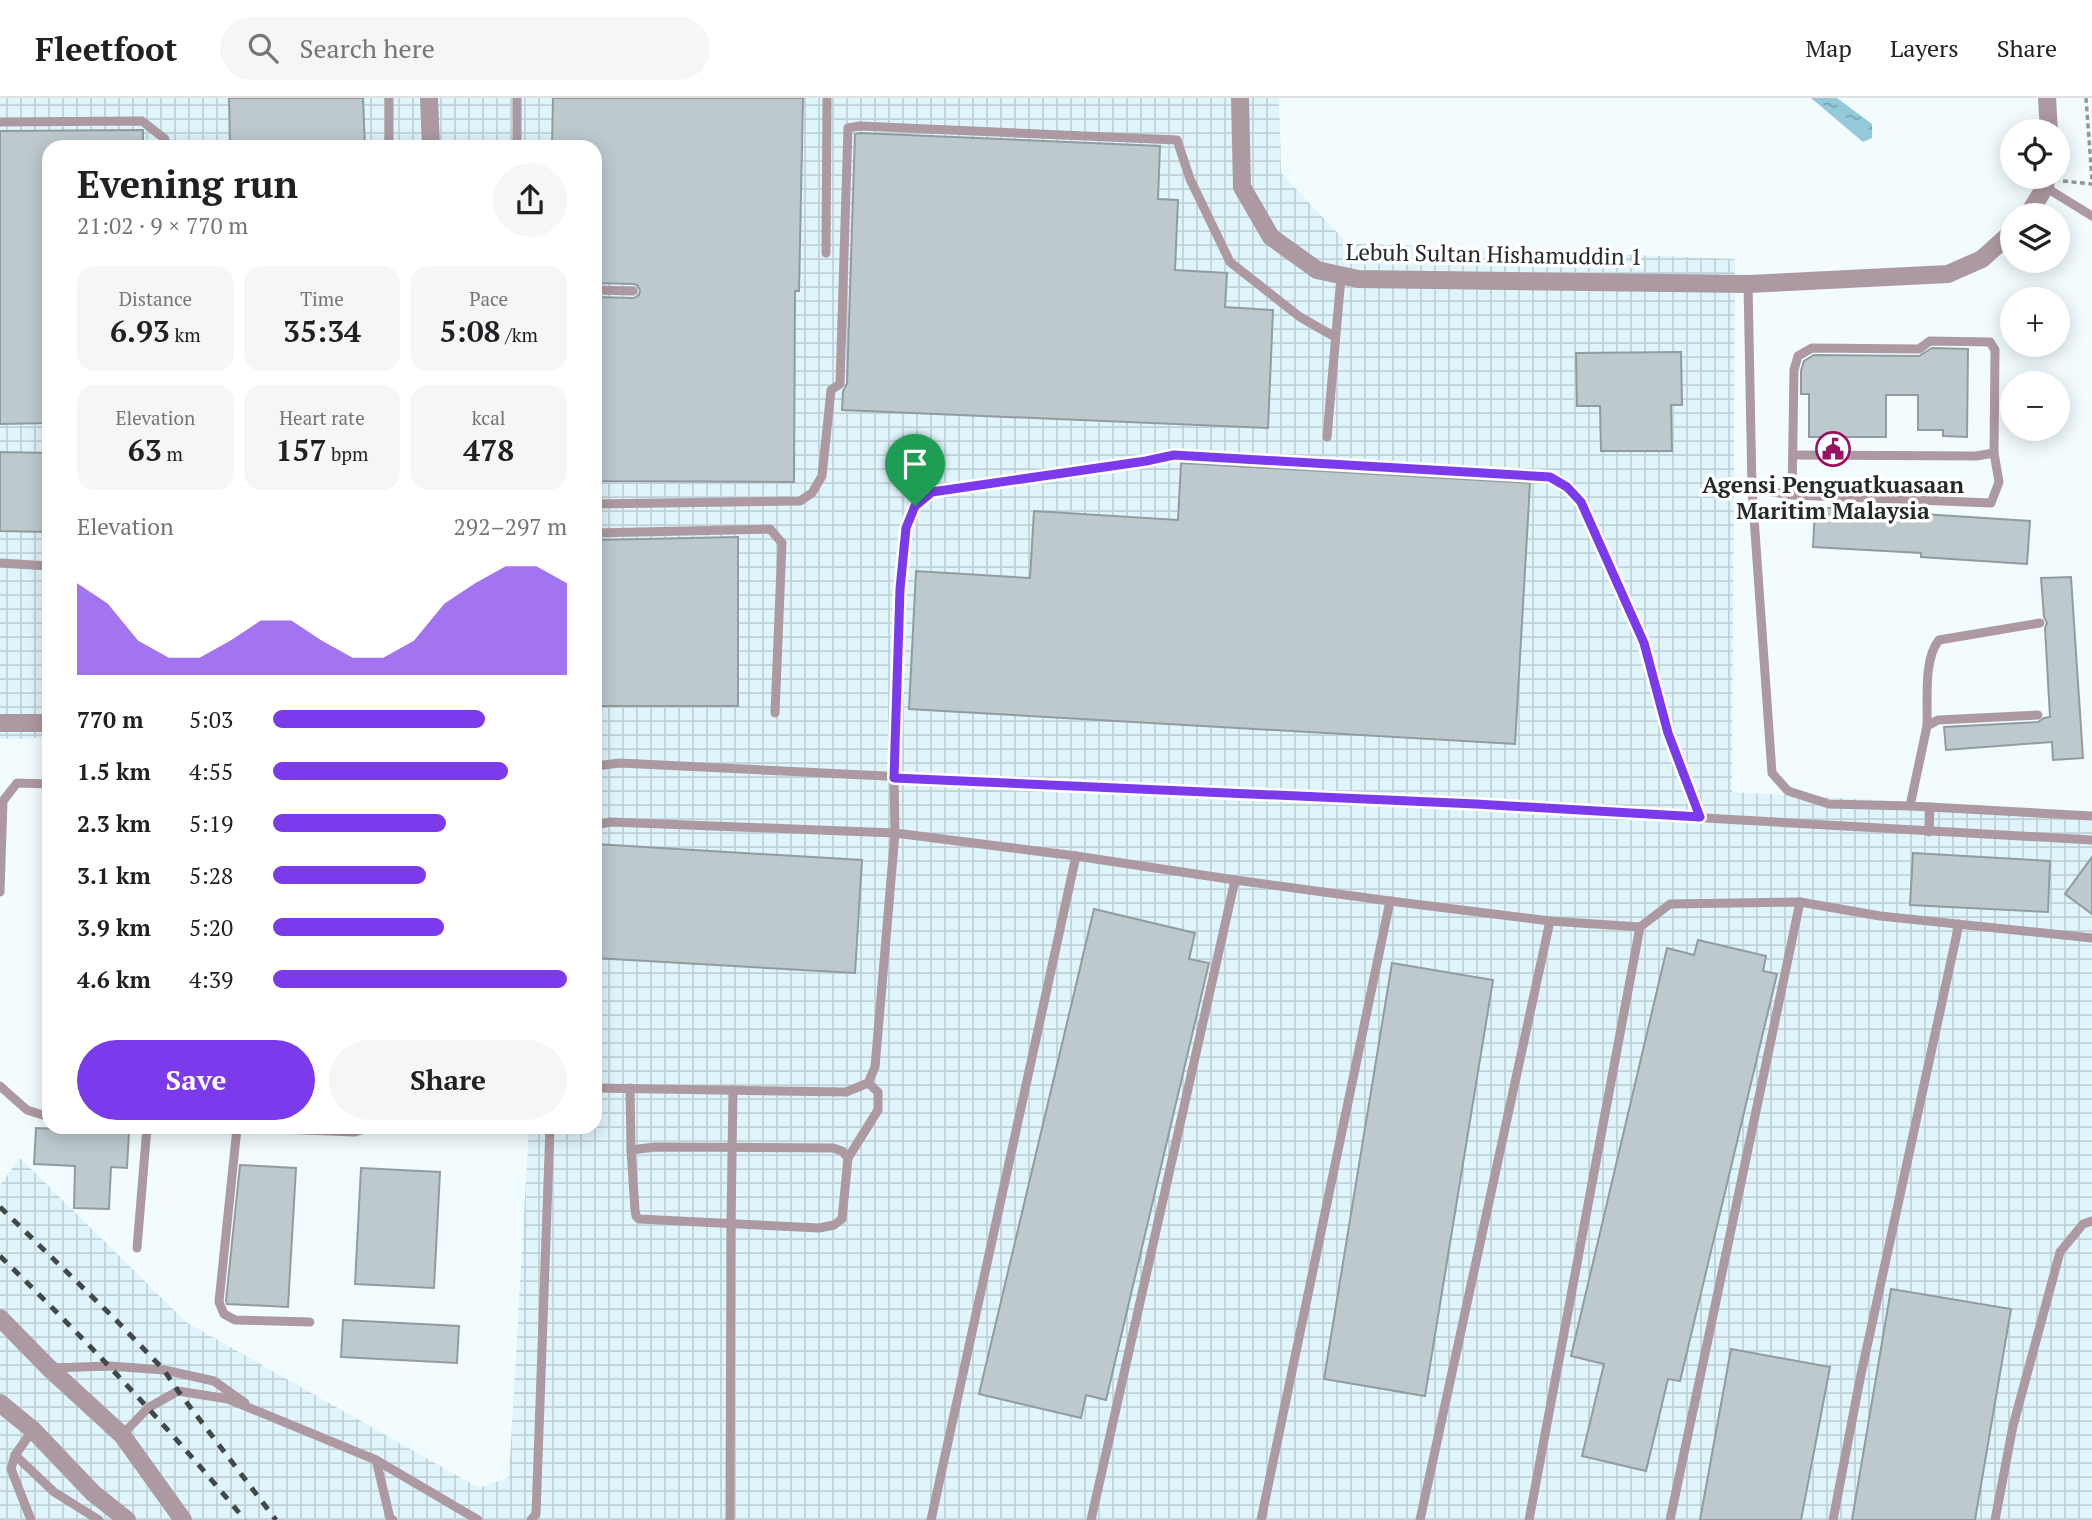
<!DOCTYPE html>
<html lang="en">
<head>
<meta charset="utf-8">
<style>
  body { margin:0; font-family:"PT Serif",serif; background:#f6f6f6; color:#202124; height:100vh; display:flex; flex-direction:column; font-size:26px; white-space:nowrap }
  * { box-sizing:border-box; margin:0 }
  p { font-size:23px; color:#757577 }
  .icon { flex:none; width:38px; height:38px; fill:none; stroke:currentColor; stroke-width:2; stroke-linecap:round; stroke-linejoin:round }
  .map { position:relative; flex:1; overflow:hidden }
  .side { position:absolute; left:42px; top:42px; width:560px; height:994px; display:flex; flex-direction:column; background:#fff; border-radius:21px; box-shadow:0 4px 18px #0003 }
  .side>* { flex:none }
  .controls { position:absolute; left:2000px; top:21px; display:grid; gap:14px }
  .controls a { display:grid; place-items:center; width:70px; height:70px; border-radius:50%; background:#fff; box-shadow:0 4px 18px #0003; font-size:35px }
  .pin { position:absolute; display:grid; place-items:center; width:60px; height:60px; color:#fff; margin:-72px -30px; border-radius:50% 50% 50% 0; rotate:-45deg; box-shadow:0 0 7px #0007 }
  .pin .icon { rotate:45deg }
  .round { display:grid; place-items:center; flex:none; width:74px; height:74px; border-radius:37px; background:#f6f6f6 }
  .headline { display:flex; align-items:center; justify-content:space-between; height:119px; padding:0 35px }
  h1 { font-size:38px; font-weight:600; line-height:52px }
  .figures { display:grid; grid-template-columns:repeat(3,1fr); gap:10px; height:119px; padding:7px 35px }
  .figures div { display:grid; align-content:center; border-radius:18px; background:#f6f6f6; text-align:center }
  .figures b { font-size:30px; font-weight:600 }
  .figures small { font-size:19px; font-weight:400 }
  .figures p { font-size:19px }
  .chart { height:196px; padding:14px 35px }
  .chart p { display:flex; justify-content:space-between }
  .chart svg { width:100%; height:126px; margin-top:7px; fill:#7c3aed; opacity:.7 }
  .action { display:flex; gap:14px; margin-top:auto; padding:14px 35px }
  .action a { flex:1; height:80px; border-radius:42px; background:#7c3aed; color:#fff; font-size:28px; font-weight:600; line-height:80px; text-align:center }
  .action a+a { background:#f6f6f6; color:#202124 }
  ul { padding:0 35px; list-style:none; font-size:23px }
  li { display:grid; grid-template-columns:112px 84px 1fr; align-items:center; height:52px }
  li i { height:18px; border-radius:9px; background:#7c3aed }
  header { display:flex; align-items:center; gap:42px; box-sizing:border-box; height:98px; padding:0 35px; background:#fff; border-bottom:2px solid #e0e0e0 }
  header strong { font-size:33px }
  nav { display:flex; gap:38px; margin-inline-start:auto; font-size:24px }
  .search { width:490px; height:63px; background:#f6f6f6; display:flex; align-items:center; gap:18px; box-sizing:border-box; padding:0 24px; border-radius:38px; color:#757577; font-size:26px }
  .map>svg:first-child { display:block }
  .industrial { fill:url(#industrial-grid) }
  .water { fill:url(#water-ripples) }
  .building { fill:#bdc9cd; stroke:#909c9f; stroke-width:2 }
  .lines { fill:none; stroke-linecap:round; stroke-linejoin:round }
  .path { stroke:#909799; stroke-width:3.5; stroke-dasharray:5 3.5; stroke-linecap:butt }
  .service { stroke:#ad99a1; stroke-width:9 }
  .minor { stroke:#ad99a1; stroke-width:18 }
  .tertiary { stroke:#ad99a1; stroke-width:18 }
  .rail { stroke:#424849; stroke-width:5; stroke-dasharray:9 9; stroke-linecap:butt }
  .route-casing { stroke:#fff; stroke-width:14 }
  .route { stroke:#7c3aed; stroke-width:9 }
  .labels { text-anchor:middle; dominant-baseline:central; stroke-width:7; stroke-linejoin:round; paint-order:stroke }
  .street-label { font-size:23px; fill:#24292a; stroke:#fff }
  .poi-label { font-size:23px; font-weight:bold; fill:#24292a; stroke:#fff }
</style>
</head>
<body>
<header>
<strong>Fleetfoot</strong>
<div class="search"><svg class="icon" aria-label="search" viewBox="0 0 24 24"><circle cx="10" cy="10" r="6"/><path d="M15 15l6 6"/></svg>Search here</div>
<nav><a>Map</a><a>Layers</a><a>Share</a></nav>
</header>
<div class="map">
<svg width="2092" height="1422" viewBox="0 0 2092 1422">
  <defs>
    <pattern id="industrial-grid" width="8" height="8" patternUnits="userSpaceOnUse" patternTransform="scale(1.75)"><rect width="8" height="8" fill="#dff5fb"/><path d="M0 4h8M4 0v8" fill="none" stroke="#bfd2d7"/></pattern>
    <pattern id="water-ripples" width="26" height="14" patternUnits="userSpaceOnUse" patternTransform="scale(1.75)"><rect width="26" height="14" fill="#93c9d8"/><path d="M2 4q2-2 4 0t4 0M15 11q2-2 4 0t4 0" fill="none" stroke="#78a3af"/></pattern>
  </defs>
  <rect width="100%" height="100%" fill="#f2fcff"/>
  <polygon class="industrial" points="0,0 1279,0 1281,75 1347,145 1735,161 1732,694 2092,714 2092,1422 0,1422 0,1087 20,1060 186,1224 479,1390 509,1379 529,1029 595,1029 595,49 49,49 49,640 0,641"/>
  <polygon class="water" points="1811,0 1837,0 1872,26 1872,40 1863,44"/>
  <g class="building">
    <polygon points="229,0 363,0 365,49 230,49"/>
    <polygon points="553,0 803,0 799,193 795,193 794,384 595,383 595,199 634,200 639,197 640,192 637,187 634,186 595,185 595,49 552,49"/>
    <polygon points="143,32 143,49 49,49 49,325 0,326 0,33"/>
    <polygon points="860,35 1160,48 1158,101 1178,102 1175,172 1227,175 1225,209 1273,212 1268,330 842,312 843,293 847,286 855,36"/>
    <polygon points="1932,250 1968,251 1967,339 1943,338 1943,332 1918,332 1918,297 1886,297 1886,339 1809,339 1809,296 1801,296 1801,273 1804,263 1814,257 1919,258"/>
    <polygon points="1681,254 1682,307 1671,307 1672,353 1601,353 1600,308 1577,308 1576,255"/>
    <polygon points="0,354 49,355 49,434 0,433"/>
    <polygon points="1181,365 1530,385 1515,646 909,611 916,473 1030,480 1034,413 1178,422"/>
    <polygon points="1815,409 2030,423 2027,466 1921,459 1921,455 1813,449"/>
    <polygon points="738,439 738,608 595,608 595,442"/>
    <polygon points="2071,479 2083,660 2053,662 2052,644 1946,652 1944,629 2038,624 2044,620 2050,619 2045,530 2047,525 2044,519 2041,480"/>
    <polygon points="595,746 862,762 855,875 595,860"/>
    <polygon points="1913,755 2050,763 2048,814 1910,807"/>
    <polygon points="2092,759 2092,816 2065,796"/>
    <polygon points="1094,811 1195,835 1189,861 1209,865 1106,1302 1086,1297 1081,1320 979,1296"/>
    <polygon points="1698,842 1766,858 1763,873 1777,876 1680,1283 1668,1281 1646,1373 1582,1358 1604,1266 1571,1258 1667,850 1694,857"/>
    <polygon points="1392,865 1493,882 1425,1298 1324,1281"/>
    <polygon points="36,1030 129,1034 127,1070 111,1069 109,1111 74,1110 75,1068 34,1066"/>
    <polygon points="240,1067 296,1070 288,1209 227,1206 226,1203"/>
    <polygon points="361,1070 440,1074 434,1190 355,1186"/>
    <polygon points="1891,1191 2011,1211 1975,1422 1852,1422"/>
    <polygon points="343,1222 459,1228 457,1265 341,1259"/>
    <polygon points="1731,1251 1830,1269 1801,1422 1700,1422"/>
  </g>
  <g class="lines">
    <g class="path">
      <polyline points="2086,0 2092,82"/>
      <polyline points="2063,83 2092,86"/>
    </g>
    <g class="service">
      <polyline points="389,0 389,49"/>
      <polyline points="517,0 517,49"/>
      <polyline points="0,24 142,23 165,41 166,49"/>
      <polyline points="2045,89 2092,118"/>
      <polyline points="826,155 827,0"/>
      <polyline points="1748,186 1752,391 1772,675 1788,693 1829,706 1910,708"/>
      <polyline points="595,192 633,193"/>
      <polyline points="1327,339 1341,179"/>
      <polyline points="1793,357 1976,358 1994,355"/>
      <polyline points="1752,391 1792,397 1991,405 1999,384 1994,355 1995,252 1990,244 1930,243 1919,251 1812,250 1798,258 1794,272 1792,397"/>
      <polyline points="595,406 800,403 812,395 822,378 831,292 840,286 848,30 860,28 1177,42 1190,81 1230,164 1300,219 1335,239"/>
      <polyline points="595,435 770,431 782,445 775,615"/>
      <polyline points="0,465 49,468"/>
      <path d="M1927,628C1928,604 1923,561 1939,542L2040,525"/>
      <polyline points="595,668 620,665 1476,707 2092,742"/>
      <polyline points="1930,709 1910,708 1927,628 1938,622 2038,617"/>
      <polyline points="595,727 611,724 895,735 1076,758 1235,782 1390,803 1550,823 1640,829 1670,806 1800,804 1880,818 2092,840"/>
      <polyline points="1929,734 1930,709 2092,718"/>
      <polyline points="0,794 3,703 17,685 49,686"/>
      <polyline points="0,988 27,1012 49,1019"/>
      <polyline points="595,990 846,994 868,985 875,969 895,735 894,680 900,491 906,430 915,408 932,394 1145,363 1174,357 1550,379 1567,389 1581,404 1644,545 1668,635 1700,719"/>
      <polyline points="630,990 631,1052"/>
      <polyline points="227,1029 355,1034 370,1029"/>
      <polyline points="237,1030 219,1204 224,1216 235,1222 310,1224"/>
      <polygon points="655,1049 833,1050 842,1053 848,1060 842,1121 834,1127 819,1130 639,1121 636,1118 635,1112 631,1052"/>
      <polyline points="848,1060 878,1012 878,994 868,985"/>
      <polyline points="137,1150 147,1029"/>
      <polyline points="51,1270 110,1268 164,1272 214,1283 245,1305"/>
      <polyline points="33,1332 15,1357 54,1394 99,1422"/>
      <polyline points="122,1337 148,1310 178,1293 228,1301 376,1362 478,1422"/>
      <polyline points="15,1357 11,1371 31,1422"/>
      <polyline points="376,1362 390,1420 393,1422"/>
      <polyline points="531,1422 536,1416 550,1029"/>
      <polyline points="730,1422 731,1126 733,992"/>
      <polyline points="931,1422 1076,758"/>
      <polyline points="1091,1422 1235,782"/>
      <polyline points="1261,1422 1390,803"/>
      <polyline points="1420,1422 1550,823"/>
      <polyline points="1529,1422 1640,829"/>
      <polyline points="1670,1422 1800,804"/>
      <polyline points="1833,1422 1860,1281 1959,826"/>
      <polyline points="1995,1422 2013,1328 2060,1154 2083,1126 2092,1123"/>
    </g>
    <g class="minor">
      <polyline points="429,0 431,49"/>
      <polyline points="0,625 49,625"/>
      <polyline points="0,1220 49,1270 122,1337 183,1422"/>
      <polyline points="0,1305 33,1332 93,1395 127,1422"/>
    </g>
    <g class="tertiary">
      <polyline points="1240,0 1242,89 1271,139 1317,172 1358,181 1748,186 1948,176 1982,161 2012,134"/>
      <polyline points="2047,0 2049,33"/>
      <polyline points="2028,117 2045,89 2046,79"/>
    </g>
    <g class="rail">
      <polyline points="0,1109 113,1219 164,1272 178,1293 276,1422"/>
      <path d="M0,1158C86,1242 169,1329 245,1422"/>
    </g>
  </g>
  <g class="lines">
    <g class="route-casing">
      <polygon id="route" points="1174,357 1550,379 1567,389 1581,404 1644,545 1668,635 1700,719 1476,706 894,680 900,491 906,430 915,408 932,394 1146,363"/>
    </g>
    <use href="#route" class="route"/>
  </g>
  <defs>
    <g id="civic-ring" transform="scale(1.75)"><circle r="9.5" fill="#fff" stroke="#9a1163" stroke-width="1.5"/><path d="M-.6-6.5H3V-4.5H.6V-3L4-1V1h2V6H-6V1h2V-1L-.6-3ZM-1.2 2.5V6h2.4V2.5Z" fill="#9a1163"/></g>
  </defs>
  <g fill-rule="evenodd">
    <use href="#civic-ring" x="1833" y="351"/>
  </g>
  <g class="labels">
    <g class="street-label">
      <text transform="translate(1494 156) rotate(1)">Lebuh Sultan Hishamuddin 1</text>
    </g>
    <g class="poi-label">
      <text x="1833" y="386">Agensi Penguatkuasaan<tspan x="1833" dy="26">Maritim Malaysia</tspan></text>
    </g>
  </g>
</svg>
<div class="controls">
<a><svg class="icon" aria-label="locate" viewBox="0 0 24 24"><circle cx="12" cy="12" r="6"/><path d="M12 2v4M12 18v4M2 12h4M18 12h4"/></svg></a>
<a><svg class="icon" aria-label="layers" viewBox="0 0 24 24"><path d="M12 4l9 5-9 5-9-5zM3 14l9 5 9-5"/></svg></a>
<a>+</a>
<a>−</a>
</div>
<div class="pin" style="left:915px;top:408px;background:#1e9e55"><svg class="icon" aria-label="arrive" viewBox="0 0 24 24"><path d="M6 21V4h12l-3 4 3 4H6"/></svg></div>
<section class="side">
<div class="headline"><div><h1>Evening run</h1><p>21:02 · 9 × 770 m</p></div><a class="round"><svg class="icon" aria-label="share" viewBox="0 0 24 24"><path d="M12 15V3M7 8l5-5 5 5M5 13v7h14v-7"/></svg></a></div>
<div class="figures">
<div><p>Distance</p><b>6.93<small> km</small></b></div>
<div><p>Time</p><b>35:34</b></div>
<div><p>Pace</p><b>5:08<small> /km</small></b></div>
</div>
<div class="figures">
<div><p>Elevation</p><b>63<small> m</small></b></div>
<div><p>Heart rate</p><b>157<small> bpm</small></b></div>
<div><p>kcal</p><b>478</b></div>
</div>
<div class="chart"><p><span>Elevation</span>292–297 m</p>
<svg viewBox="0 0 160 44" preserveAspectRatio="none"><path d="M0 44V12L10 19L20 32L30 38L40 38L50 32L60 25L70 25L80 32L90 38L100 38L110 32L120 19L130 12L140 6L150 6L160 12V44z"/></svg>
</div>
<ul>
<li><b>770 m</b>5:03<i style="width:72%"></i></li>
<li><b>1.5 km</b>4:55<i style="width:80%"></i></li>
<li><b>2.3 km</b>5:19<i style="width:59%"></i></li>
<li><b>3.1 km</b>5:28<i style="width:52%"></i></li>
<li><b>3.9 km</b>5:20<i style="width:58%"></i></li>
<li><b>4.6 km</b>4:39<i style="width:100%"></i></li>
</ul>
<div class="action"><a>Save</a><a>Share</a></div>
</section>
</div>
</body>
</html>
